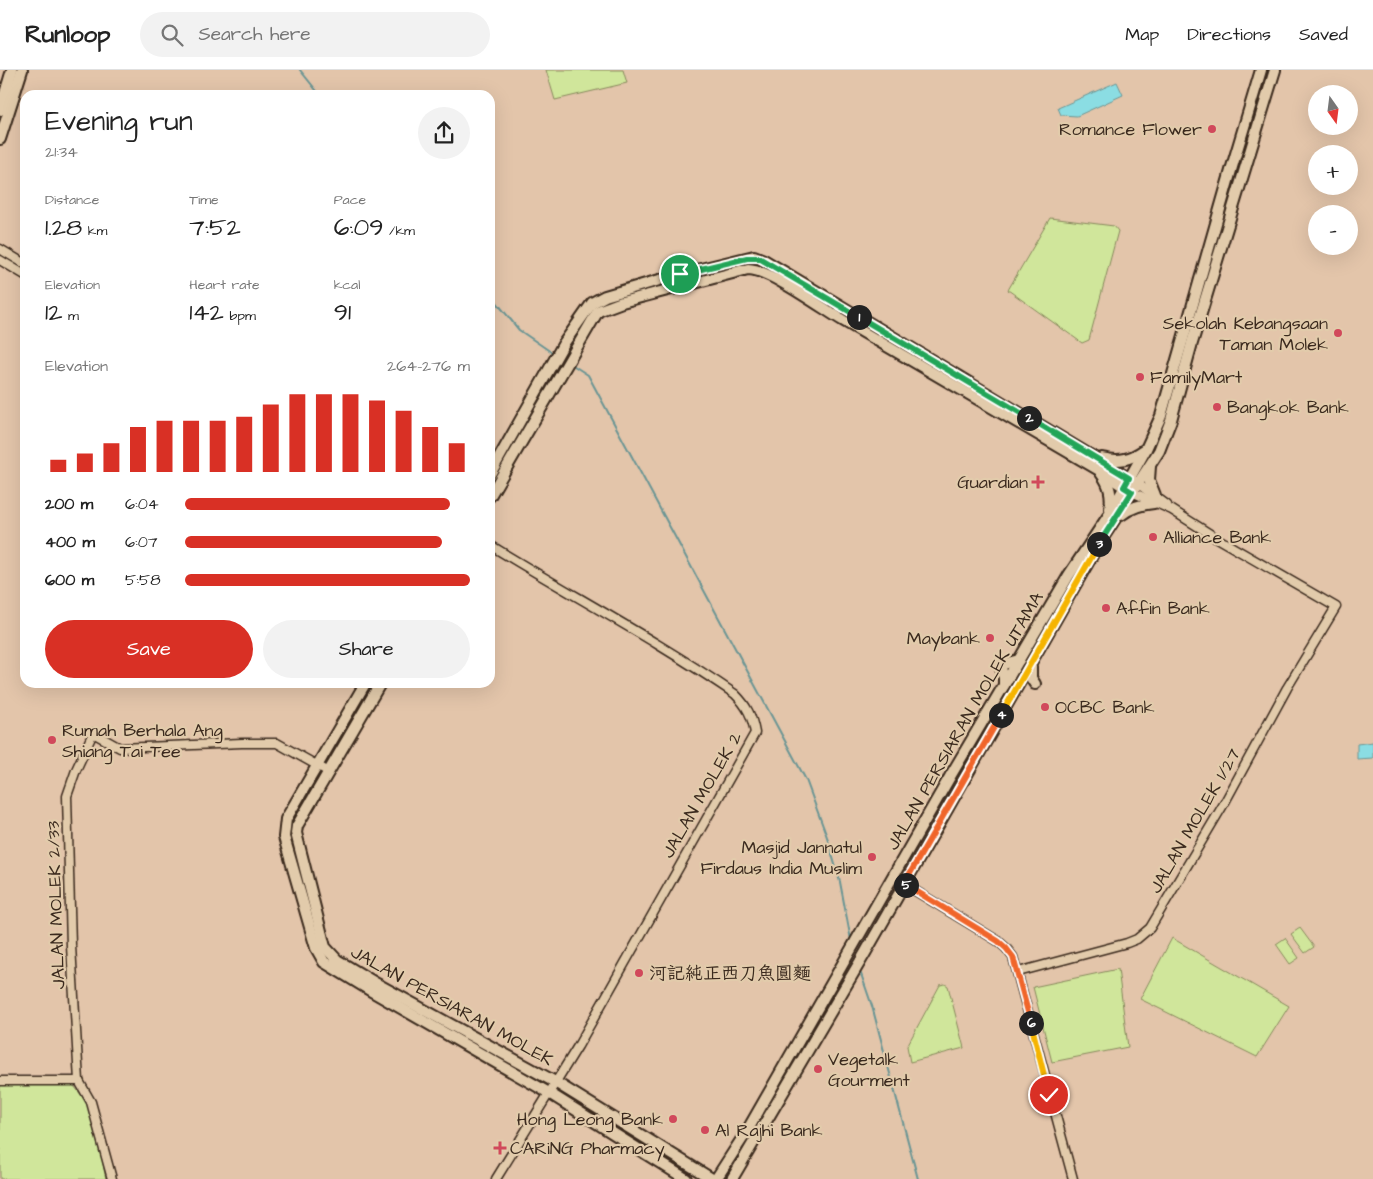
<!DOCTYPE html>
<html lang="en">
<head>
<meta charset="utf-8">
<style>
  body { margin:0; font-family:"Architects Daughter","LXGW WenKai TC",sans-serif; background:#f2f2f2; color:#222; height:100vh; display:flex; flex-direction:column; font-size:19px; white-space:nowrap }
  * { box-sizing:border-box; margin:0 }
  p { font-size:16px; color:#767676 }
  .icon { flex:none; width:28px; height:28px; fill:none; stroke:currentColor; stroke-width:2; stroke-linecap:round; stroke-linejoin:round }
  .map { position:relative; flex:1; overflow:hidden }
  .sheet { position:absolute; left:20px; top:20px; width:475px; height:598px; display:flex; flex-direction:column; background:#fff; border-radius:15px; box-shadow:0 5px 20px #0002 }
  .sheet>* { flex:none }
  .needle { width:32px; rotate:166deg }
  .tools { position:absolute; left:1308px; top:15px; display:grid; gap:10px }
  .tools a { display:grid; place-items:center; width:50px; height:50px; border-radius:50%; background:#fff; box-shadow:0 5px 20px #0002; font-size:25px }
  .pin { position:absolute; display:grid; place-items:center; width:42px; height:42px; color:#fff; margin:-21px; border:2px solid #fff; border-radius:50%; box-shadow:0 1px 5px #0007 }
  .km { position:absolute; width:25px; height:25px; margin:-12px; border-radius:50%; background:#222; color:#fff; font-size:14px; line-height:25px; text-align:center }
  .round { display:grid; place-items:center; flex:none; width:52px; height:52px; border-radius:26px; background:#f2f2f2 }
  .head { display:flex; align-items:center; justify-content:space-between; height:85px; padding:0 25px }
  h1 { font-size:28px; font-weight:600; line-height:38px }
  .figures { display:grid; grid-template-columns:repeat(3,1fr); gap:8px; height:85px; padding:5px 25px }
  .figures div { display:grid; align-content:center }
  .figures b { font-size:25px; font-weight:600 }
  .figures small { font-size:14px; font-weight:400 }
  .figures p { font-size:14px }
  .chart { height:140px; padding:10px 25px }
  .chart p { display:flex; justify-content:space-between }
  .chart svg { width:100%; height:90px; margin-top:5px; stroke:#d93025; stroke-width:6 }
  .button { display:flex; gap:10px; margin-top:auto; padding:10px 25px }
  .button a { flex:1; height:58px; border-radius:30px; background:#d93025; color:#fff; font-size:20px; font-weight:600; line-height:58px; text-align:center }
  .button a+a { background:#f2f2f2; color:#222 }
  ul { padding:0 25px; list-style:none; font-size:16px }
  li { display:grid; grid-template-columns:80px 60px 1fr; align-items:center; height:38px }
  li i { height:12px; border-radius:6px; background:#d93025 }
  header { display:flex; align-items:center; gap:30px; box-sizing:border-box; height:70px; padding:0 25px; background:#fff; border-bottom:1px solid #e0e0e0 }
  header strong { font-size:24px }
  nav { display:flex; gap:28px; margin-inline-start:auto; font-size:18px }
  .search { width:350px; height:45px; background:#f2f2f2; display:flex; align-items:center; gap:12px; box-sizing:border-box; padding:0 18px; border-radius:28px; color:#767676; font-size:19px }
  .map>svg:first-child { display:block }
  .green { fill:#d0e69b; stroke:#86885c }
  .water { fill:#8bdde3; stroke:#6b9594 }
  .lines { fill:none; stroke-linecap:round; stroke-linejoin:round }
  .stream { stroke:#6b9594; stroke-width:2 }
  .minor-casing { stroke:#3b2a1e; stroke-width:11 }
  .major-casing { stroke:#3b2a1e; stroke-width:14 }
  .minor { stroke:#e2cbab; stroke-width:8 }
  .major { stroke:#e2cbab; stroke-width:10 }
  .split-1-casing { stroke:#fff; stroke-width:10 }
  .split-2-casing { stroke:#fff; stroke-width:10 }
  .split-3-casing { stroke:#fff; stroke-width:10 }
  .split-4-casing { stroke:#fff; stroke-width:10 }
  .split-5-casing { stroke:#fff; stroke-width:10 }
  .split-6-casing { stroke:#fff; stroke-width:10 }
  .split-7-casing { stroke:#fff; stroke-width:10 }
  .split-1 { stroke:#22a559; stroke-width:6 }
  .split-2 { stroke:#22a559; stroke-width:6 }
  .split-3 { stroke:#22a559; stroke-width:6 }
  .split-4 { stroke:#f5b400; stroke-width:6 }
  .split-5 { stroke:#f0652b; stroke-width:6 }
  .split-6 { stroke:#f0652b; stroke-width:6 }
  .split-7 { stroke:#f5b400; stroke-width:6 }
  .poi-dot { fill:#d1495b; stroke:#e2cbab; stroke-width:2 }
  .labels { text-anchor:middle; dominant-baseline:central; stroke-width:4.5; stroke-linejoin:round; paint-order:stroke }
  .poi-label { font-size:18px; fill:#3b2a1e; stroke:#e2cbab; text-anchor:start }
  .street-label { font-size:18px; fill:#3b2a1e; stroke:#e2cbab }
</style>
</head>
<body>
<header>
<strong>Runloop</strong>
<div class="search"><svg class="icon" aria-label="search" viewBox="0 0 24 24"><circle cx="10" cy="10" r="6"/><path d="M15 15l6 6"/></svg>Search here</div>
<nav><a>Map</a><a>Directions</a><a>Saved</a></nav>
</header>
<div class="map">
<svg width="1373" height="1109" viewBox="0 0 1373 1109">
  <rect width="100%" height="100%" fill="#e3c5aa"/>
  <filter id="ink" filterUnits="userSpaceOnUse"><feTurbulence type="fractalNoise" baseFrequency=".02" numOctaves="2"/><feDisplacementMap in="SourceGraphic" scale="10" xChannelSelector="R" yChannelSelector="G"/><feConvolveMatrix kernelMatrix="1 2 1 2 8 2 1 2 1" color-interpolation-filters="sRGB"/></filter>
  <g filter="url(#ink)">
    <g class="green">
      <polygon points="546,0 623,0 627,13 555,30"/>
      <polygon points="1050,148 1114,156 1118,161 1089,270 1082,273 1008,220"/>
      <polygon points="1300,858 1314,877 1305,883 1291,864"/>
      <polygon points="1172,868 1289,936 1257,987 1140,929"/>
      <polygon points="1285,868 1299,888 1290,894 1276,874"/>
      <polygon points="1118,899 1128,977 1052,992 1033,917"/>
      <polygon points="945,914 948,916 964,978 910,992 907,976 940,915"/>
      <path d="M0,1014H72C99,1042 98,1073 106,1109H0Z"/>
    </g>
    <g class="water">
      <polygon points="1117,12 1123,25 1077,46 1061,45 1058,38"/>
      <polygon points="1373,672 1373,688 1357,689 1357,674"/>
    </g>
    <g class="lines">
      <g class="stream">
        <polyline points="300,0 320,25"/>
        <polyline points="490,224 519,260 554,284"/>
        <polyline points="571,294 588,305 806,710 827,767 840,812 851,870"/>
        <polyline points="861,904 872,936 918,1109"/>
      </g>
      <g class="minor-casing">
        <g id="minor">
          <polyline points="0,179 25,194"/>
          <polyline points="0,190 25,205"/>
          <polyline points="1137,413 1167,435"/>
          <path d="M490,475C571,525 656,570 735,624C747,636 752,646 755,663L578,976L496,1109"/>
          <polyline points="904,814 998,871 1006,878 1013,887 1073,1109"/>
          <polyline points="1018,902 1127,873 1137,869 1150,858 1225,732 1287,618 1336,537 1213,466 1172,440 1132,422"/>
          <polyline points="0,1011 79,1011"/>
          <polyline points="79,1011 71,876 67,726 76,700 93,663 120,678 242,673 277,673 329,702"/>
          <polyline points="79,1011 91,1032 112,1109"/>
        </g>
      </g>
      <g class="major-casing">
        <g id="major">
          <polyline points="0,40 12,0"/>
          <polyline points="0,69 22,0"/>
          <path d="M1102,388C1119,392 1130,390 1144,380"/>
          <polyline points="1150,396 1149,410 1155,425"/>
          <path d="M1101,403C1110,415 1112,425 1110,439"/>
          <polyline points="490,404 564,273 592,233 605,226 680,204 754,186 764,190 1135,412"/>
          <path d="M490,426L598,241L622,232L748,199C769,199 822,238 844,251C928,301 1013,350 1099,400L1129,420"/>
          <path d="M1121,445C1131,437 1141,434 1154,433"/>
          <polyline points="1031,597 1031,608 1035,614"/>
          <polyline points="366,612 286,749 284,767 316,878 324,892 373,922 549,1023 686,1109"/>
          <polyline points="381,612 297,756 296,763 325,877 337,890 377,914 555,1012 712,1109"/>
          <polyline points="1004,615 1004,608 1000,595 1019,590"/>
          <polyline points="716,1109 747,1061 951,705 1069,505 1109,445 1146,379 1161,346 1232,97 1261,0"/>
          <polyline points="732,1109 864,885 1097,477 1159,381 1171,350 1192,273 1275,0"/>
        </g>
      </g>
      <use href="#minor" class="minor"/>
      <use href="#major" class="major"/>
    </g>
  </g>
  <g class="lines" filter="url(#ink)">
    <g class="split-1-casing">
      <polyline id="split-1" points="680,204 747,188 759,188 859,247"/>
    </g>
    <g class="split-2-casing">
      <polyline id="split-2" points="859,247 1029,348"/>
    </g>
    <g class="split-3-casing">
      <polyline id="split-3" points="1029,348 1129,408 1124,417 1132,422 1099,474"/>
    </g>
    <g class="split-4-casing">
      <polyline id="split-4" points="1001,645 1099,474"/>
    </g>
    <g class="split-5-casing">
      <polyline id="split-5" points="906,815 904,814 1001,645"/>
    </g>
    <g class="split-6-casing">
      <polyline id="split-6" points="906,815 998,871 1006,878 1013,887 1031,953"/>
    </g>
    <g class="split-7-casing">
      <polyline id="split-7" points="1031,953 1049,1025"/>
    </g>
    <use href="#split-1" class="split-1"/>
    <use href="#split-2" class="split-2"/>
    <use href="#split-3" class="split-3"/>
    <use href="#split-4" class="split-4"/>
    <use href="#split-5" class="split-5"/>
    <use href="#split-6" class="split-6"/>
    <use href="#split-7" class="split-7"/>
  </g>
  <g class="poi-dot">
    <circle cx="1212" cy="59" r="5"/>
    <circle cx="1338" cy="263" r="5"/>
    <circle cx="1140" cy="307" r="5"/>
    <circle cx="1217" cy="337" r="5"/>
    <path d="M1035.5 404.5h5v5h5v5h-5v5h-5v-5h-5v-5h5z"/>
    <circle cx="1153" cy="467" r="5"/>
    <circle cx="1106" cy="538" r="5"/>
    <circle cx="990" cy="568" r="5"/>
    <circle cx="1045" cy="637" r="5"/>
    <circle cx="52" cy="670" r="5"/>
    <circle cx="872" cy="787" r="5"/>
    <circle cx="639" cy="903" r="5"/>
    <circle cx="818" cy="999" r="5"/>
    <circle cx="673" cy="1049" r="5"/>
    <circle cx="705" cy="1060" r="5"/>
    <path d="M497.5 1070.5h5v5h5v5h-5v5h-5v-5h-5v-5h5z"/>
  </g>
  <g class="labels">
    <g class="poi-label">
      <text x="1202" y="59" text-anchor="end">Romance Flower</text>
      <text x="1328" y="253" text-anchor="end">Sekolah Kebangsaan<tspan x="1328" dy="21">Taman Molek</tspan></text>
      <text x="1150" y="307">FamilyMart</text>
      <text x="1227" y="337">Bangkok Bank</text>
      <text x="1028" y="412" text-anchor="end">Guardian</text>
      <text x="1163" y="467">Alliance Bank</text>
      <text x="1116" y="538">Affin Bank</text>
      <text x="980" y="568" text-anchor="end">Maybank</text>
      <text x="1055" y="637">OCBC Bank</text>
      <text x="62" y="660">Rumah Berhala Ang<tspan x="62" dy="21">Shiang Tai Tee</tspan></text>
      <text x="862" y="777" text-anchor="end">Masjid Jannatul<tspan x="862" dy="21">Firdaus India Muslim</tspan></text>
      <text x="649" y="903">河記純正西刀魚圓麵</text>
      <text x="828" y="989">Vegetalk<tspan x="828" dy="21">Gourment</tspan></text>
      <text x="663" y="1049" text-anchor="end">Hong Leong Bank</text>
      <text x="715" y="1060">Al Rajhi Bank</text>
      <text x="510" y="1078">CARiNG Pharmacy</text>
    </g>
    <g class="street-label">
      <text transform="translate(965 651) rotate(-60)">JALAN PERSIARAN MOLEK UTAMA</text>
      <text transform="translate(702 725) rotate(-60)">JALAN MOLEK 2</text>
      <text transform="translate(1195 751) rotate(-60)">JALAN MOLEK 1/27</text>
      <text transform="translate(56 835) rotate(-92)">JALAN MOLEK 2/33</text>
      <text transform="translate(452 936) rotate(29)">JALAN PERSIARAN MOLEK</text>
    </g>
  </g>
</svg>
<div class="tools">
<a><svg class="needle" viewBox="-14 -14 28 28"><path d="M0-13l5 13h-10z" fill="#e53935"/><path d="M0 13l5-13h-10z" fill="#767676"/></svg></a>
<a>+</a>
<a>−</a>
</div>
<div class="pin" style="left:680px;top:204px;background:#1e9e55"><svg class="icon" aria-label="arrive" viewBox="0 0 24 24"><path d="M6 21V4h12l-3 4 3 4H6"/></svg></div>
<div class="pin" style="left:1049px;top:1025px;background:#d93025"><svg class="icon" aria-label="check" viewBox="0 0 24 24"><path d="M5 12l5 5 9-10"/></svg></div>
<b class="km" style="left:859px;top:247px">1</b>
<b class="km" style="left:1029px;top:348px">2</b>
<b class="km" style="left:1099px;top:474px">3</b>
<b class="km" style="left:1001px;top:645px">4</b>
<b class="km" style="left:906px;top:815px">5</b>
<b class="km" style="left:1031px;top:953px">6</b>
<section class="sheet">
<div class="head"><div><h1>Evening run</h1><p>21:34</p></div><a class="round"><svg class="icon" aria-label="share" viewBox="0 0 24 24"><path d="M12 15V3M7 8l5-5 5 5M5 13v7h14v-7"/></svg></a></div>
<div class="figures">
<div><p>Distance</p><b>1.28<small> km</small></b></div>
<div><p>Time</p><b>7:52</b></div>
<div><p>Pace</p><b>6:09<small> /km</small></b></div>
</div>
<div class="figures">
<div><p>Elevation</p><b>12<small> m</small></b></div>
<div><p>Heart rate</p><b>142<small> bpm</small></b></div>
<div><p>kcal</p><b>91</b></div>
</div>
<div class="chart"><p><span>Elevation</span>264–276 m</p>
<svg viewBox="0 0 160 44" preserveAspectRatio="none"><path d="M5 44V38M15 44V35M25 44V30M35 44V22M45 44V19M55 44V19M65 44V19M75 44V17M85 44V11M95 44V6M105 44V6M115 44V6M125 44V9M135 44V14M145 44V22M155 44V30"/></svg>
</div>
<ul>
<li><b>200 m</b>6:04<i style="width:93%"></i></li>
<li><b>400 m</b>6:07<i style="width:90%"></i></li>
<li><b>600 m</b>5:58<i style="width:100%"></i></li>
</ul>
<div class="button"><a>Save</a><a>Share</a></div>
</section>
</div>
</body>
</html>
